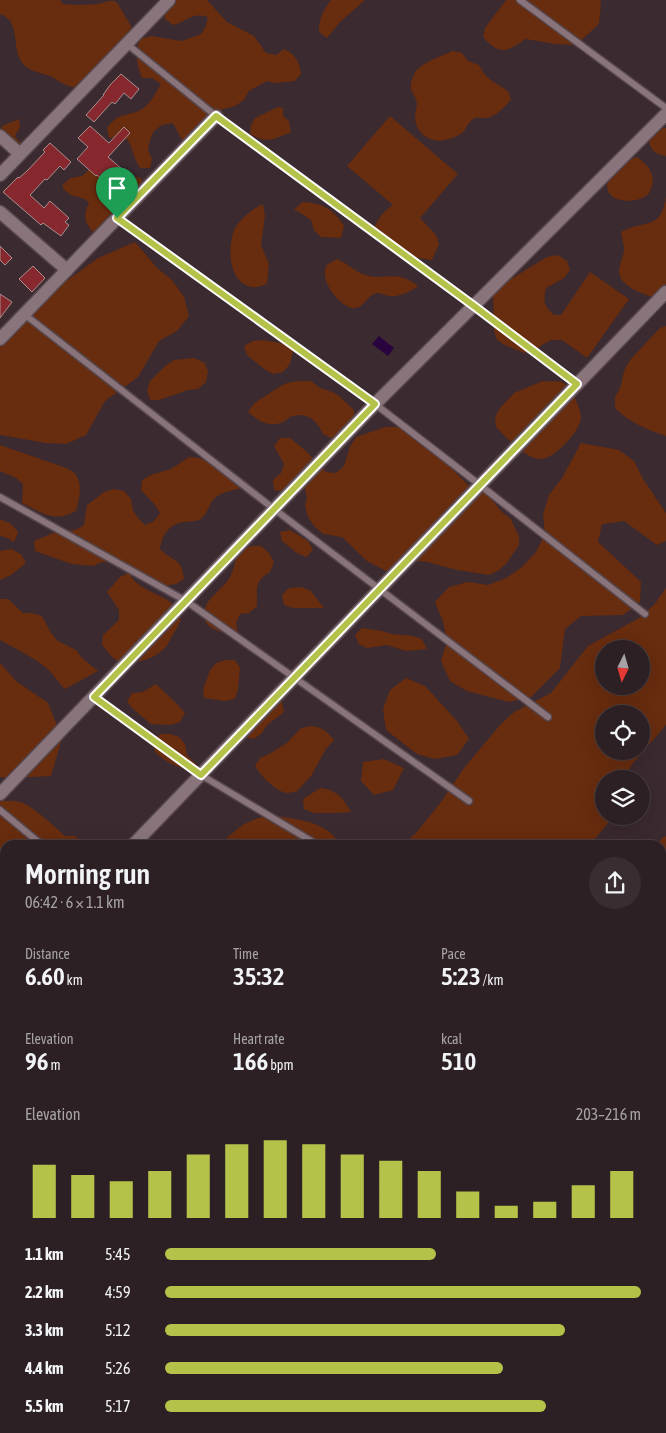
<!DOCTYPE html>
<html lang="en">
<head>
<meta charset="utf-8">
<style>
  body { margin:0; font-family:"Asap Condensed",sans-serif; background:#382d31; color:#f1f3f6; height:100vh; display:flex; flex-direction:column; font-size:19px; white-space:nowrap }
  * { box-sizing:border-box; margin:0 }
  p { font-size:16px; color:#a6a3a6 }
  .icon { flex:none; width:28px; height:28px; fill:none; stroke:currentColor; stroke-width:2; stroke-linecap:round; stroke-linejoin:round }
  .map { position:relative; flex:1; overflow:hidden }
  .details { position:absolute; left:0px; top:840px; width:666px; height:594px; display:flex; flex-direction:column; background:#2c2024; border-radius:15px 15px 0 0; box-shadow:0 5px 20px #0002,0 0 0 1px #483e41 }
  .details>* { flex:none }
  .needle { width:32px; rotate:185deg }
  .controls { position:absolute; left:595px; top:640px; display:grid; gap:10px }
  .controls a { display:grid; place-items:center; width:55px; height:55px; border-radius:50%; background:#2c2024; box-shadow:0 5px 20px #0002,0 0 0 1px #483e41; font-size:25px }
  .pin { position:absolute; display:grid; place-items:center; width:42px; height:42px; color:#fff; margin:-51px -21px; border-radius:50% 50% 50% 0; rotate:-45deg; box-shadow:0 0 5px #0007 }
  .pin .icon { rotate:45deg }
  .round { display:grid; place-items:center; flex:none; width:52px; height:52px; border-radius:26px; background:#382d31 }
  .head { display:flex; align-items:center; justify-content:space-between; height:85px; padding:0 25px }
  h1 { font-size:28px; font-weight:600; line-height:38px }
  .metrics { display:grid; grid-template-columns:repeat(3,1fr); gap:8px; height:85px; padding:5px 25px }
  .metrics div { display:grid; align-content:center }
  .metrics b { font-size:25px; font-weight:600 }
  .metrics small { font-size:14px; font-weight:400 }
  .metrics p { font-size:14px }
  .chart { height:140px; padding:10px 25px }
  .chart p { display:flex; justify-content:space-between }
  .chart svg { width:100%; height:90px; margin-top:5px; stroke:#b5c249; stroke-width:6 }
  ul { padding:0 25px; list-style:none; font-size:16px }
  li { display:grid; grid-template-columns:80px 60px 1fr; align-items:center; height:38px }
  li i { height:12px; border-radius:6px; background:#b5c249 }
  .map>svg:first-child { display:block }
  .green { fill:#682c0e; fill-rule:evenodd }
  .water { fill:#2a043e }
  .building { fill:#87282f; stroke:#a7908f }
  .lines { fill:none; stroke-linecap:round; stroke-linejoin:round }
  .service-casing { stroke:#56474d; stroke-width:9 }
  .minor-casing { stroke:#56474d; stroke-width:15 }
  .service { stroke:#88747a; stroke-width:6 }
  .minor { stroke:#88747a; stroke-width:12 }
  .route-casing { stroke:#fff; stroke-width:10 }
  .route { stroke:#b5c249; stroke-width:6 }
</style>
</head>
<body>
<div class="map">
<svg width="666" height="1433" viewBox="0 0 666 1433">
  <rect width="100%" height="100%" fill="#3b2a30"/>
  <g class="green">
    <path d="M0,0H60L63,4L78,5L98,4L108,1H115L118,4C123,14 133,26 134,36C136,55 96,79 83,89C76,88 70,87 64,84C59,82 55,78 50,76C42,73 31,72 24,65C10,50 22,21 0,14Z"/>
    <path d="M166,0H207L227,22L254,36L266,53L276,55L284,49C296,55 299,61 301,74L295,81L276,83L267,81L249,91L244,100L235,106L216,111L192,142L182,140L173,123L162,125L154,131L150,140L148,150L152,159L150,168H140C134,159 133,149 128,140L119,137L109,138L107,128C119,110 131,118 145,107C152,101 156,92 161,84L152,78H142C136,65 135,52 140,39L151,36L182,41L201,34L206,26L208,17C191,12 188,21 173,25L165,19L164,9Z"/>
    <path d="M331,0H365L340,22L327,38L319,32C319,18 323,11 331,0Z"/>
    <path d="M506,0H600L601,4L599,24L576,45L555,44L526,39C507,51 501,57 483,37L485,28Z"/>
    <path d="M452,51L462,53L468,61L479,65L484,74L492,81L508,91L511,100C504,107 497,116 487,118C483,118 478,117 475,118C468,121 467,128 463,132C459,136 450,139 445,140C431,143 416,134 415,118C415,112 418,106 416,99C415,96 412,93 411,89C410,83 413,76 416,71C423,62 442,56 452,51Z"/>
    <polygon points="278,107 283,108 283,116 289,121 291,132 274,139 266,140 261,139 251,135 250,132 251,125 255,118"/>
    <path d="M390,116L458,174L420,218L436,235L439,244L432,260C407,256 386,255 374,229C378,218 383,212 393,205L347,166Z"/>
    <polygon points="19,119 20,128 17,132 15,137 23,145 20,149 0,134 0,129 4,125"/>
    <path d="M666,128V156C653,154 651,150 648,138L655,130Z"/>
    <path d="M637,157C646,164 653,170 653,182C652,185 651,191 649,193C643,202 621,203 613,197C600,187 611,169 623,163C627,160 632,159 637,157Z"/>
    <path d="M90,169L100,177C99,188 90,196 105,203L132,186L136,177L141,178L143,183L102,226L93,232C84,220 83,217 89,203L85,199L71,195L63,189V184L71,178L82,176Z"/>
    <path d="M666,197V301C651,296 620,290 619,271C619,264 623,258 624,251C624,245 622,238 621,232C645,219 661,231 666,197Z"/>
    <path d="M303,202C322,203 334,209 344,226L341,238L321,237L314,230L311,220L294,209Z"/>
    <path d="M263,204L265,216L261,245L269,264L267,284C261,286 254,289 248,286C229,279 228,250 233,233C237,221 252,209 263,204Z"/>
    <polygon points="135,242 157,268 172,280 184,297 189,316 177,331 159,341 138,377 105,401 86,435 66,444 46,443 0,435 0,340 15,313 29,299 65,282 98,258"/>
    <path d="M558,255L567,261L570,270L564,278L546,288C543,302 544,306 554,315H561L590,272L629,299L587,358L562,340H551L542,345L534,352L524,353L505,345L497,340L494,331L493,290L547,257Z"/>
    <path d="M337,259C347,263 354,271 365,275C386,281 396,269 418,286C410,292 400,297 389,296C386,296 382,293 378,293C366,294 365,310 352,308C338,305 318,279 327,265C329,263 334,261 337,259Z"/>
    <path d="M666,326V436C646,429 630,423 615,408V397L620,388L625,368L631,359L660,328Z"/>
    <polygon points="263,340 285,344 293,351 290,364 283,372 273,374 264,369 247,355 244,346 253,341"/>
    <polygon points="194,358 205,363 208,372 206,382 198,389 188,390 159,400 150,400 147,390 150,381 165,366 174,360"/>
    <path d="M301,381H311L320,388L330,391L338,395L354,410V421L343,437L333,439L323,434C318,422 308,412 293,416C290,416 287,420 283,422C270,428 258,421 248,412C254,401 260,400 270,393C283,385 284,382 301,381Z"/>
    <path d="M543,381C549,382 557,381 562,382C571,386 582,410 581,419C579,432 553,461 539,459C525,458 506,437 496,427L495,417L500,408L514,393Z"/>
    <polygon points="385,427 405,427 430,447 468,485 482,488 502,512 510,518 519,536 519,545 506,564 498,571 489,575 457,570 427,562 416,561 406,563 396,569 386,571 367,561 342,537 323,534 315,527 308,517 305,506 307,497 304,486 285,491 274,490 273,480 281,473 284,464 274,446 280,438 290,438 306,451 326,472 336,473 344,466 350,447 356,437"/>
    <polygon points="581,443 619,450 634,461 643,479 666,513 666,541 657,545 624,521 602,524 598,542 641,582 640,602 623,615 581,616 565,629 560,668 531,697 509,702 467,691 450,681 441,661 447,641 443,621 435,602 449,587 468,582 488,585 506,578 522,567 536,552 545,534 543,514 549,495 562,478"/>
    <path d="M0,445L66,468C69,470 74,471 76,475C83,485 79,501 76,511C54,523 42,513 22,503L23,484L16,478L0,471Z"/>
    <path d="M189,457L199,458L237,475L242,488C231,491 217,492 211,503C209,507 206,514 203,517C198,522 191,521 184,522C169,524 162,534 160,549C172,562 182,557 184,579L176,584L156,587L130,574C137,593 175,595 180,614C182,621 179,625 175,631C172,636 169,643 165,648C154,659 133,666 118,661C112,659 107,650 102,645L103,635L119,620V610L107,592L120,577L129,573L114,562H102L93,566L72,564L35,551L34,541C42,538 49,534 57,532C70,529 73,533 84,525L87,505L104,492L114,489L124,491L131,499L133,510L138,518L145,525L154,521L160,513L155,505L141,490L142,480L151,475L171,469Z"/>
    <polygon points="0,519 11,524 18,532 14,542 5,537 0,536"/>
    <polygon points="290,530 308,541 313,550 306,557 297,553 282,541 280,532"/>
    <path d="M251,546H261L269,553L274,562L270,572C254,581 257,589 257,606L249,613L240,614L236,623L238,633C229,634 220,633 212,628C207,626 204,620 204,615C204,598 222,591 230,577C238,562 231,556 251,546Z"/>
    <polygon points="11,549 21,554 26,563 11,575 0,580 0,551"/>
    <polygon points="301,587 311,591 324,608 293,608 284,605 282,595 289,588"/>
    <path d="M666,588V725L634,762L622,779H604V816H609L608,823L590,845H403L417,832L441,802L464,768L500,725L514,712L551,693L588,646L639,618L654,605ZM604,649H641V686H604ZM604,714H641V751H604Z"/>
    <path d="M0,599H8L23,613H32L42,616L51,633L58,641L76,650L82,658L98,671L65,689C57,682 53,672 44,666C31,656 14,648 0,640Z"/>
    <polygon points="362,628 382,631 392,634 413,636 422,639 427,649 406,651 387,645 367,648 359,644 355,635"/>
    <polygon points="226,660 235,660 240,668 238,689 235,699 225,701 204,698 203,689 210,670 216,663"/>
    <polygon points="0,663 16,681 48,703 62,738 51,776 10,778 0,777"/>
    <polygon points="406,678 425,686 457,721 469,739 457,755 435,759 417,754 386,730 383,709 390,690"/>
    <polygon points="156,684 178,705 185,713 180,722 170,725 151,724 134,710 127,702 132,693 143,692"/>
    <path d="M272,702H282L284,712L267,725L262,733L254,739L244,737L241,727C248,714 259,709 272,702Z"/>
    <path d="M311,726C322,727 327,731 334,740L326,749L311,776L296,792C293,792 290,793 287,793C276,792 260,775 255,766L260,758L269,754L287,743L301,728Z"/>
    <path d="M160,734H170L179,737L185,744L187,755L203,771C184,770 168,765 155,752L154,742Z"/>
    <polygon points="384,759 404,768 393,790 374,795 361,781 363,762"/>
    <path d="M320,788C337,790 343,798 351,812L335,813H314L304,809L303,799Z"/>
    <path d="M0,801C7,801 14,800 20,802C32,805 55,827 65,836H75L87,845H5V876L0,875Z"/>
    <path d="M270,815C292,819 323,820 337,840L342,841L330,845H225V840C243,823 247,821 270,815Z"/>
    <polygon points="666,836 666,901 662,902 661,845 657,845 661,839"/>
    <polygon points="0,901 5,905 5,944 0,955"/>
    <polygon points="0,989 5,990 5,1078 0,1079"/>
    <polygon points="0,1098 5,1104 5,1134 0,1139"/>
    <polygon points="5,1162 5,1212 0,1205 0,1174"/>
  </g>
  <polygon class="water" points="379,336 394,348 388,356 372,344"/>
  <g class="building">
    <polygon points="121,74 139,89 131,99 124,93 115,104 112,102 94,122 86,115 104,95 103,95 110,85"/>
    <polygon points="90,126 109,143 124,127 130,133 108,157 122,169 119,172 126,178 115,190 97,175 96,176 77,159 88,147 78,138"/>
    <polygon points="50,143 71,162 64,170 60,166 47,180 45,179 30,195 44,208 50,201 69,218 65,222 69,225 61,236 43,223 41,225 3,192 18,177 19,178 27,171 45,152 43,150"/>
    <polygon points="0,246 12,258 5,265 0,260"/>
    <polygon points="33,266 45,278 32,292 19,279"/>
    <polygon points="0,294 12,302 0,318"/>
  </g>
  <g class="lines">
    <g class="service-casing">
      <g id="service">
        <polyline points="520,0 666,108"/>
        <polyline points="127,44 216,116 474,306 577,384"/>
        <polyline points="117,218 375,404 480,485 645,614"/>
        <polyline points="24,314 274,509 548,717"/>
        <polyline points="0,497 186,601 469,801"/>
        <polyline points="94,697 201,775 318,845"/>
        <polyline points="0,810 42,845"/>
        <polyline points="661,1052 666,1055"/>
        <polyline points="661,1111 666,1107"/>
        <polyline points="0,1282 5,1287"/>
      </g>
    </g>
    <g class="minor-casing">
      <g id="minor">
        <polyline points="0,136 20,154"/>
        <polyline points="0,175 169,0"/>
        <polyline points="0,212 67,270"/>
        <polyline points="0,339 216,116"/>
        <polyline points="0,794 375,404 666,114"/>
        <polyline points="133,845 666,292"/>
        <polyline points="0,983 5,978"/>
        <polyline points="42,1433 46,1429"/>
        <polyline points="521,1433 525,1429"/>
      </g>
    </g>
    <use href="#service" class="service"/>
    <use href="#minor" class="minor"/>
  </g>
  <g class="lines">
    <g class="route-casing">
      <polygon id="route" points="216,116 474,306 577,384 201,775 94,697 375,404 117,218"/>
    </g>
    <use href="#route" class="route"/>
  </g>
</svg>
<div class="controls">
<a><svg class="needle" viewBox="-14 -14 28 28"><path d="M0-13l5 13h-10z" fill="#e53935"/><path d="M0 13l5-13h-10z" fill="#a6a3a6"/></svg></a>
<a><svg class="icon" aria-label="locate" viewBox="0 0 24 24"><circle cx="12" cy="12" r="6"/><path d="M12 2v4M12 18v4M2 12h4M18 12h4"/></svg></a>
<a><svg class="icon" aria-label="layers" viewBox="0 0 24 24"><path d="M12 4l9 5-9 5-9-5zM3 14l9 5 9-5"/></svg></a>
</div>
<div class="pin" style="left:117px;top:218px;background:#1e9e55"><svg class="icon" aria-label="arrive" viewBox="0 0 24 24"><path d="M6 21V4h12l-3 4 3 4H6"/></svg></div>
<section class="details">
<div class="head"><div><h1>Morning run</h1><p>06:42 · 6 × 1.1 km</p></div><a class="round"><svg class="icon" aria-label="share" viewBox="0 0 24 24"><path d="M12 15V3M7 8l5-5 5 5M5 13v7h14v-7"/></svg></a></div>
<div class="metrics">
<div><p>Distance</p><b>6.60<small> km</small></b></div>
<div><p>Time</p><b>35:32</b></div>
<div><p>Pace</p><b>5:23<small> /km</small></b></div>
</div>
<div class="metrics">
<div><p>Elevation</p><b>96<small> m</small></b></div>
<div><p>Heart rate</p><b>166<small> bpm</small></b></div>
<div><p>kcal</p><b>510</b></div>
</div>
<div class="chart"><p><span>Elevation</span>203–216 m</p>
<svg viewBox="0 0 160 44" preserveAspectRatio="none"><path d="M5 44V18M15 44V23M25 44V26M35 44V21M45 44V13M55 44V8M65 44V6M75 44V8M85 44V13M95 44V16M105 44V21M115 44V31M125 44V38M135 44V36M145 44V28M155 44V21"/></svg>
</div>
<ul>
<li><b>1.1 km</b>5:45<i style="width:57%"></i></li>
<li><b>2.2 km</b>4:59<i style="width:100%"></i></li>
<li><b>3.3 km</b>5:12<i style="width:84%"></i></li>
<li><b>4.4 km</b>5:26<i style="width:71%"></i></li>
<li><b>5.5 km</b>5:17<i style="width:80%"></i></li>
</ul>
</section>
</div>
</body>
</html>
